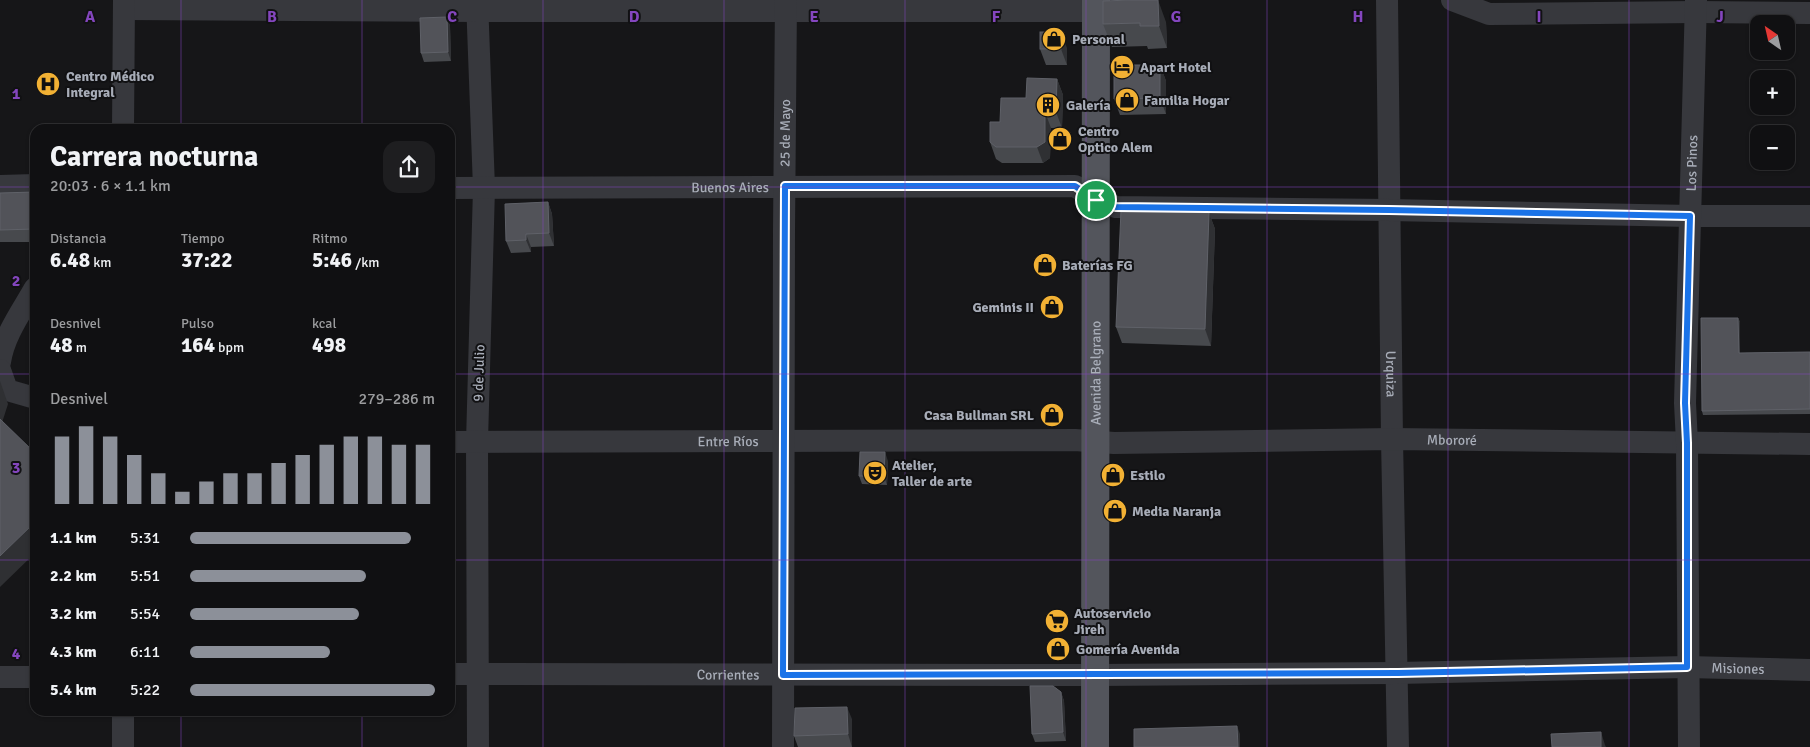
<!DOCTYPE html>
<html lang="es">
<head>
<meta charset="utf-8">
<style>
  body { margin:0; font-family:Signika,sans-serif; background:#1e1e20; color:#f1f3f6; height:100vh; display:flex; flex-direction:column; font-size:19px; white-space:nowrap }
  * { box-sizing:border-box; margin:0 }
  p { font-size:16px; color:#9c9d9f }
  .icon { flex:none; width:28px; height:28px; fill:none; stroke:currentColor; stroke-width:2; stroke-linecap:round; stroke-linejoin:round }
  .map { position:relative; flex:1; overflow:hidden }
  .details { position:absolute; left:30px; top:124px; width:425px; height:592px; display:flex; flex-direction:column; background:#101012; border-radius:15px; box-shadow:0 1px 4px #0004,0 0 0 1px #303032 }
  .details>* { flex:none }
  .needle { width:32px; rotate:326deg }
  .fabs { position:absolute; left:1750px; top:15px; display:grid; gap:10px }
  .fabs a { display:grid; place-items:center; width:45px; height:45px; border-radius:10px; background:#101012; box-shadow:0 1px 4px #0004,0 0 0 1px #303032; font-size:25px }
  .pin { position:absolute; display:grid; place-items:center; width:42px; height:42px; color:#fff; margin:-21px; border:2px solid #fff; border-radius:50%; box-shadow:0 1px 5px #0007 }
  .round { display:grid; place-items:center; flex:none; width:52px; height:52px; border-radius:15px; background:#1e1e20 }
  .headline { display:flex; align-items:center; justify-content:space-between; height:85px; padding:0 20px }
  h1 { font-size:28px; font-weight:700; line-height:38px }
  .figures { display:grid; grid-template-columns:repeat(3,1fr); gap:8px; height:85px; padding:5px 20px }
  .figures div { display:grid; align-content:center }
  .figures b { font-size:21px; font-weight:700 }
  .figures small { font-size:14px; font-weight:400 }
  .figures p { font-size:14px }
  .chart { height:140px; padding:10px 20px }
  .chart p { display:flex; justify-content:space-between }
  .chart svg { width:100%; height:90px; margin-top:5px; stroke:#8c9099; stroke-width:6 }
  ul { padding:0 20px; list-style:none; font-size:16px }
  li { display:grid; grid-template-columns:80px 60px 1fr; align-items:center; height:38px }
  li i { height:12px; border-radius:6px; background:#8c9099 }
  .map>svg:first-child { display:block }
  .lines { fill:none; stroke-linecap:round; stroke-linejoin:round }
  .minor { stroke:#37383d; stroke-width:22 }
  .major { stroke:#53555c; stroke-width:28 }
  .wall { fill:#47494d }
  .shaded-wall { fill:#2f3033 }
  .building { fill:#525359; stroke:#5f6168 }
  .route-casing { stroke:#fff; stroke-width:10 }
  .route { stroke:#1a73e8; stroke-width:6 }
  .grid { fill:none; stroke:#8446be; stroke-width:1; stroke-opacity:0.55 }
  .labels { text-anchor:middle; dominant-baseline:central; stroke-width:4; stroke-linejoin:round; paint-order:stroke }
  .poi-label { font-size:14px; font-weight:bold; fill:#a8adb8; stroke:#111113; text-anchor:start }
  .street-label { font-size:14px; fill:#a8adb8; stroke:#111113 }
  .grid-label { font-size:16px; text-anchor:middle; font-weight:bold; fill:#8446be; stroke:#111113; stroke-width:4; stroke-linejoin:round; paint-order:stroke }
</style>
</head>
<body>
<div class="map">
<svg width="1810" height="747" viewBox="0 0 1810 747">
  <rect width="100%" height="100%" fill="#161618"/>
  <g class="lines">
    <g class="minor">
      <polyline points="477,0 484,188 477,442 478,747"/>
      <path id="s1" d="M1387,0L1392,439L1398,747"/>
      <polyline points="1452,0 1489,14 1696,12 1810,13"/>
      <polyline points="125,9 477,11 1095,11"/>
      <polyline points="123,129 124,0"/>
      <polyline points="0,186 35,185"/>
      <path id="s2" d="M450,188L1075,186L1096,200L1116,207L1389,210L1691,216H1810"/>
      <path d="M0,362C4,335 22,311 35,288"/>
      <polyline points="0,370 7,390 35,398"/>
      <path id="s3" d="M450,442L1075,440L1114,443L1392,439L1810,444"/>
      <path id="s4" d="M450,674L1096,675L1397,673L1687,667L1810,670"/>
      <polyline points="0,677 35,677"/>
      <polyline points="123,711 123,747"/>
      <path id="s5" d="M783,747L784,231L786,0"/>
      <path id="s6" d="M1689,747L1687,443L1685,403L1696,0"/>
    </g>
    <path class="major" id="s7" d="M1095,747L1096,0"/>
  </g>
  <g class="wall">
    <polygon points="447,17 450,26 451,61 424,62 421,53"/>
    <polygon points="1166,22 1167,48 1148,49 1147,46 1112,47 1103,24"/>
    <polygon points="1067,48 1067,65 1046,65 1040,49"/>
    <polygon points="1160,65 1166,81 1166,114 1120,115 1114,99"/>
    <polygon points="1057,79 1063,95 1062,128 1051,128 1050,158 1043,163 1002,163 996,159 990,142 1000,122 1026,98"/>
    <polygon points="35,192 35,242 0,242 0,193"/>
    <polygon points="548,202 552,214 554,246 531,247 531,252 511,253 506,241"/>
    <polygon points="1209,213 1215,229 1211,346 1122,343 1116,327"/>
    <polygon points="1738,318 1740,322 1740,353 1810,352 1810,414 1703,415 1702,411"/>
    <polygon points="888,461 887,485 862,484 859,476"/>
    <polygon points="1061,692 1064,701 1066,741 1035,742 1032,734"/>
    <polygon points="852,719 852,747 798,747 794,736"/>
  </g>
  <g class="shaded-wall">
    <polygon points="1158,0 1166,22 1167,48 1159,26"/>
    <polygon points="447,17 450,26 451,61 448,52"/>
    <polygon points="1061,32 1067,48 1067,65 1061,49"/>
    <polygon points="1160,65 1166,81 1166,114 1160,98"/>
    <polygon points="1057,79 1063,95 1062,128 1056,112"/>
    <polygon points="1045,112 1051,128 1050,158 1043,163 1037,147"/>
    <polygon points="548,202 552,214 554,246 549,233"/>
    <polygon points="1209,213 1215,229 1211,346 1205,329"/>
    <polygon points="526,234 531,247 531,252 526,240"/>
    <polygon points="1738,318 1740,322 1740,357 1739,353"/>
    <polygon points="0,381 8,404 0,429"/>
    <polygon points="885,452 888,461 887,485 884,476"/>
    <polygon points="35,522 35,553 0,587 0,556"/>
    <polygon points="1061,692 1064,701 1066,741 1063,732"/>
    <polygon points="847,707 852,719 852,747 848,734"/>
    <polygon points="1237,726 1240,734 1240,747 1238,747"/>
    <polygon points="1601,732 1605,745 1606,747 1601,747"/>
  </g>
  <g class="building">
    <polygon points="1131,0 1158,0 1159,26 1140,26 1140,23 1103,24 1103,1"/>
    <polygon points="447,17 448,52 421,53 420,18"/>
    <rect x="1040" y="32" width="21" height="17"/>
    <polygon points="1114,65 1160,65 1160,98 1114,99"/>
    <polygon points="1027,78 1057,79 1056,112 1045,112 1045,142 1037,147 996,147 990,142 990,122 1000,122 1001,98 1026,98"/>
    <polygon points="35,192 35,229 0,230 0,193"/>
    <polygon points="548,202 549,233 526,234 526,240 506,241 505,204"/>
    <polygon points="1121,210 1209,213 1205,329 1116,327"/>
    <polygon points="1701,318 1738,318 1739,353 1810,352 1810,409 1702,411"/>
    <polygon points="0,419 35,453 35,522 0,556"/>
    <polygon points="860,452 885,452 884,476 859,476"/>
    <polygon points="1030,686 1053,686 1061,692 1063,732 1032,734"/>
    <polygon points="847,707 848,734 794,736 795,708"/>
    <polygon points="1237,726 1238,747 1134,747 1134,729"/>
    <polygon points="1601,732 1601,747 1552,747 1551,734"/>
  </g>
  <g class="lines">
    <g class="route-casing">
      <polygon id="route" points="785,186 1075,186 1096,200 1116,207 1389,210 1690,216 1685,403 1687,443 1687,667 1398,673 783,675"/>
    </g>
    <use href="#route" class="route"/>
  </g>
  <path class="grid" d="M181,0V129M362,0V129M543,0V747M724,0V747M905,0V747M1086,0V747M1267,0V747M1448,0V747M1629,0V747M0,187H35M450,187H1810M0,374H35M450,374H1810M0,560H35M450,560H1810M181,711V747M362,711V747"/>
  <defs>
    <g id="shop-disc" transform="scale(1.25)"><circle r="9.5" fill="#f2b134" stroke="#111113"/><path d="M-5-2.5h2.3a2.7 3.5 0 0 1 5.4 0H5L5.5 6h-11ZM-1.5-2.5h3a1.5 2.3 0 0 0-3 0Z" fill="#111"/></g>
    <g id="hotel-disc" transform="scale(1.25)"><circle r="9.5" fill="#f2b134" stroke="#111113"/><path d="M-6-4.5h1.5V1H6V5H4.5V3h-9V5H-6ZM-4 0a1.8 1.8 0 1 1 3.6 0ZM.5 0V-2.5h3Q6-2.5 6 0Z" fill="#111"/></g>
    <g id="hospital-disc" transform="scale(1.25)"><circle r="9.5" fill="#f2b134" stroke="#111113"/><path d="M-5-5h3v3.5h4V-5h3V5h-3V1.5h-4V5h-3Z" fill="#111"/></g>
    <g id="building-disc" transform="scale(1.25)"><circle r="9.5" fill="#f2b134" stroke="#111113"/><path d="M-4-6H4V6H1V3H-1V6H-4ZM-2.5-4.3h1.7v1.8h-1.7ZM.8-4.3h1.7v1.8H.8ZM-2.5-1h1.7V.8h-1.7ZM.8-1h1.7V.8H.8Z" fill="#111"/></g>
    <g id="theatre-disc" transform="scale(1.25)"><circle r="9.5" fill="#f2b134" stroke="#111113"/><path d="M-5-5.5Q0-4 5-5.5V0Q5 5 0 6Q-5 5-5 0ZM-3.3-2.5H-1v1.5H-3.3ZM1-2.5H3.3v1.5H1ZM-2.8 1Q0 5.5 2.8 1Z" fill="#111"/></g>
    <g id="supermarket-disc" transform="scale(1.25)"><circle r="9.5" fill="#f2b134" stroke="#111113"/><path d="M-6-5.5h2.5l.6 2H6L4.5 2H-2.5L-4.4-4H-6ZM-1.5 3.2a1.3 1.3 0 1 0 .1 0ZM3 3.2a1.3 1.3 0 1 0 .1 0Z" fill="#111"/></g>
  </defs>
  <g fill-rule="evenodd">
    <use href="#shop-disc" x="1054" y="39"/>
    <use href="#hotel-disc" x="1122" y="67"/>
    <use href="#hospital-disc" x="48" y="84"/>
    <use href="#shop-disc" x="1127" y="100"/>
    <use href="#building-disc" x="1048" y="105"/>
    <use href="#shop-disc" x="1060" y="139"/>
    <use href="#shop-disc" x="1045" y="265"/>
    <use href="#shop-disc" x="1052" y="307"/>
    <use href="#shop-disc" x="1052" y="415"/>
    <use href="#theatre-disc" x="875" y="473"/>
    <use href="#shop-disc" x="1113" y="475"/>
    <use href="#shop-disc" x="1115" y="511"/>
    <use href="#supermarket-disc" x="1057" y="621"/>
    <use href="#shop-disc" x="1058" y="649"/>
  </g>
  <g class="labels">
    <g class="poi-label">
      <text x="1072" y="39">Personal</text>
      <text x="1140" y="67">Apart Hotel</text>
      <text x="66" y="76">Centro Médico<tspan x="66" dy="16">Integral</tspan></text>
      <text x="1144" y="100">Familia Hogar</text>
      <text x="1066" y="105">Galería</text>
      <text x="1078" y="131">Centro<tspan x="1078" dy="16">Optico Alem</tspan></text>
      <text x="1062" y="265">Baterías FG</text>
      <text x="1034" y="307" text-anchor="end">Geminis II</text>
      <text x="1034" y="415" text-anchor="end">Casa Bullman SRL</text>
      <text x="892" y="465">Atelier,<tspan x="892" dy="16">Taller de arte</tspan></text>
      <text x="1130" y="475">Estilo</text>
      <text x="1132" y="511">Media Naranja</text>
      <text x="1074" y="613">Autoservicio<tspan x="1074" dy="16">Jireh</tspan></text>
      <text x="1076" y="649">Gomería Avenida</text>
    </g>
    <g class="street-label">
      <text stroke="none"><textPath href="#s5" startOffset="614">25 de Mayo</textPath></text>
      <text stroke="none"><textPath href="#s6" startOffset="584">Los Pinos</textPath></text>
      <text stroke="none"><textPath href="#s2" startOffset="280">Buenos Aires</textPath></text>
      <text transform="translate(479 373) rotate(-88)">9 de Julio</text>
      <text stroke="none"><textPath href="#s7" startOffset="374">Avenida Belgrano</textPath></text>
      <text stroke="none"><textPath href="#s1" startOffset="374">Urquiza</textPath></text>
      <text stroke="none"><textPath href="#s3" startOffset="278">Entre Ríos</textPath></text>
      <text stroke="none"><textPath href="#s3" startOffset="1002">Mbororé</textPath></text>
      <text stroke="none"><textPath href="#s4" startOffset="1288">Misiones</textPath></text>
      <text stroke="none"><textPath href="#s4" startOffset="278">Corrientes</textPath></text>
    </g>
  </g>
  <g class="grid-label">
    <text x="90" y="22">A</text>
    <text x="272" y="22">B</text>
    <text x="452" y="22">C</text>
    <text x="634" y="22">D</text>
    <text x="814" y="22">E</text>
    <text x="996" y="22">F</text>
    <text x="1176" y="22">G</text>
    <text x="1358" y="22">H</text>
    <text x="1539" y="22">I</text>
    <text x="1720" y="22">J</text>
    <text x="16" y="99">1</text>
    <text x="16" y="286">2</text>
    <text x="16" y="473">3</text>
    <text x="16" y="659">4</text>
  </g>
</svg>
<div class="fabs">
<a><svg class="needle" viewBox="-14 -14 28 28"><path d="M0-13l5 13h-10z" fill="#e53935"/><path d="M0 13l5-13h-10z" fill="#9c9d9f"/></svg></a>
<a>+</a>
<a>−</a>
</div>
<div class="pin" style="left:1096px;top:200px;background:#1e9e55"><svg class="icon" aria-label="arrive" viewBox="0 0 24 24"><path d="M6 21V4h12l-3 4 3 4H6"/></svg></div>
<section class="details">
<div class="headline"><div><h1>Carrera nocturna</h1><p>20:03 · 6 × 1.1 km</p></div><a class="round"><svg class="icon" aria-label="share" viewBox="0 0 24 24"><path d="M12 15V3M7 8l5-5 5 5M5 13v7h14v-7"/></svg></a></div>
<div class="figures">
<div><p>Distancia</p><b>6.48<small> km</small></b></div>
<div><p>Tiempo</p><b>37:22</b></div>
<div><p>Ritmo</p><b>5:46<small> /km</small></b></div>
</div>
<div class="figures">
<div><p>Desnivel</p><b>48<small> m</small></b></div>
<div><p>Pulso</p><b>164<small> bpm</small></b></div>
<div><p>kcal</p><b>498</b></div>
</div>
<div class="chart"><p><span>Desnivel</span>279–286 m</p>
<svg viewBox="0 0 160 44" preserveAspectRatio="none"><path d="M5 44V11M15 44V6M25 44V11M35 44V20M45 44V29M55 44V38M65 44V33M75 44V29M85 44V29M95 44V24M105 44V20M115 44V15M125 44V11M135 44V11M145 44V15M155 44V15"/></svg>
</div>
<ul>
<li><b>1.1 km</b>5:31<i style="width:90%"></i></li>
<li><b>2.2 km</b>5:51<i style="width:72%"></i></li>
<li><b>3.2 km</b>5:54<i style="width:69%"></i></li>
<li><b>4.3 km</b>6:11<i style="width:57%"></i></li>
<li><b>5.4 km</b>5:22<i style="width:100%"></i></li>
</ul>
</section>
</div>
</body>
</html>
